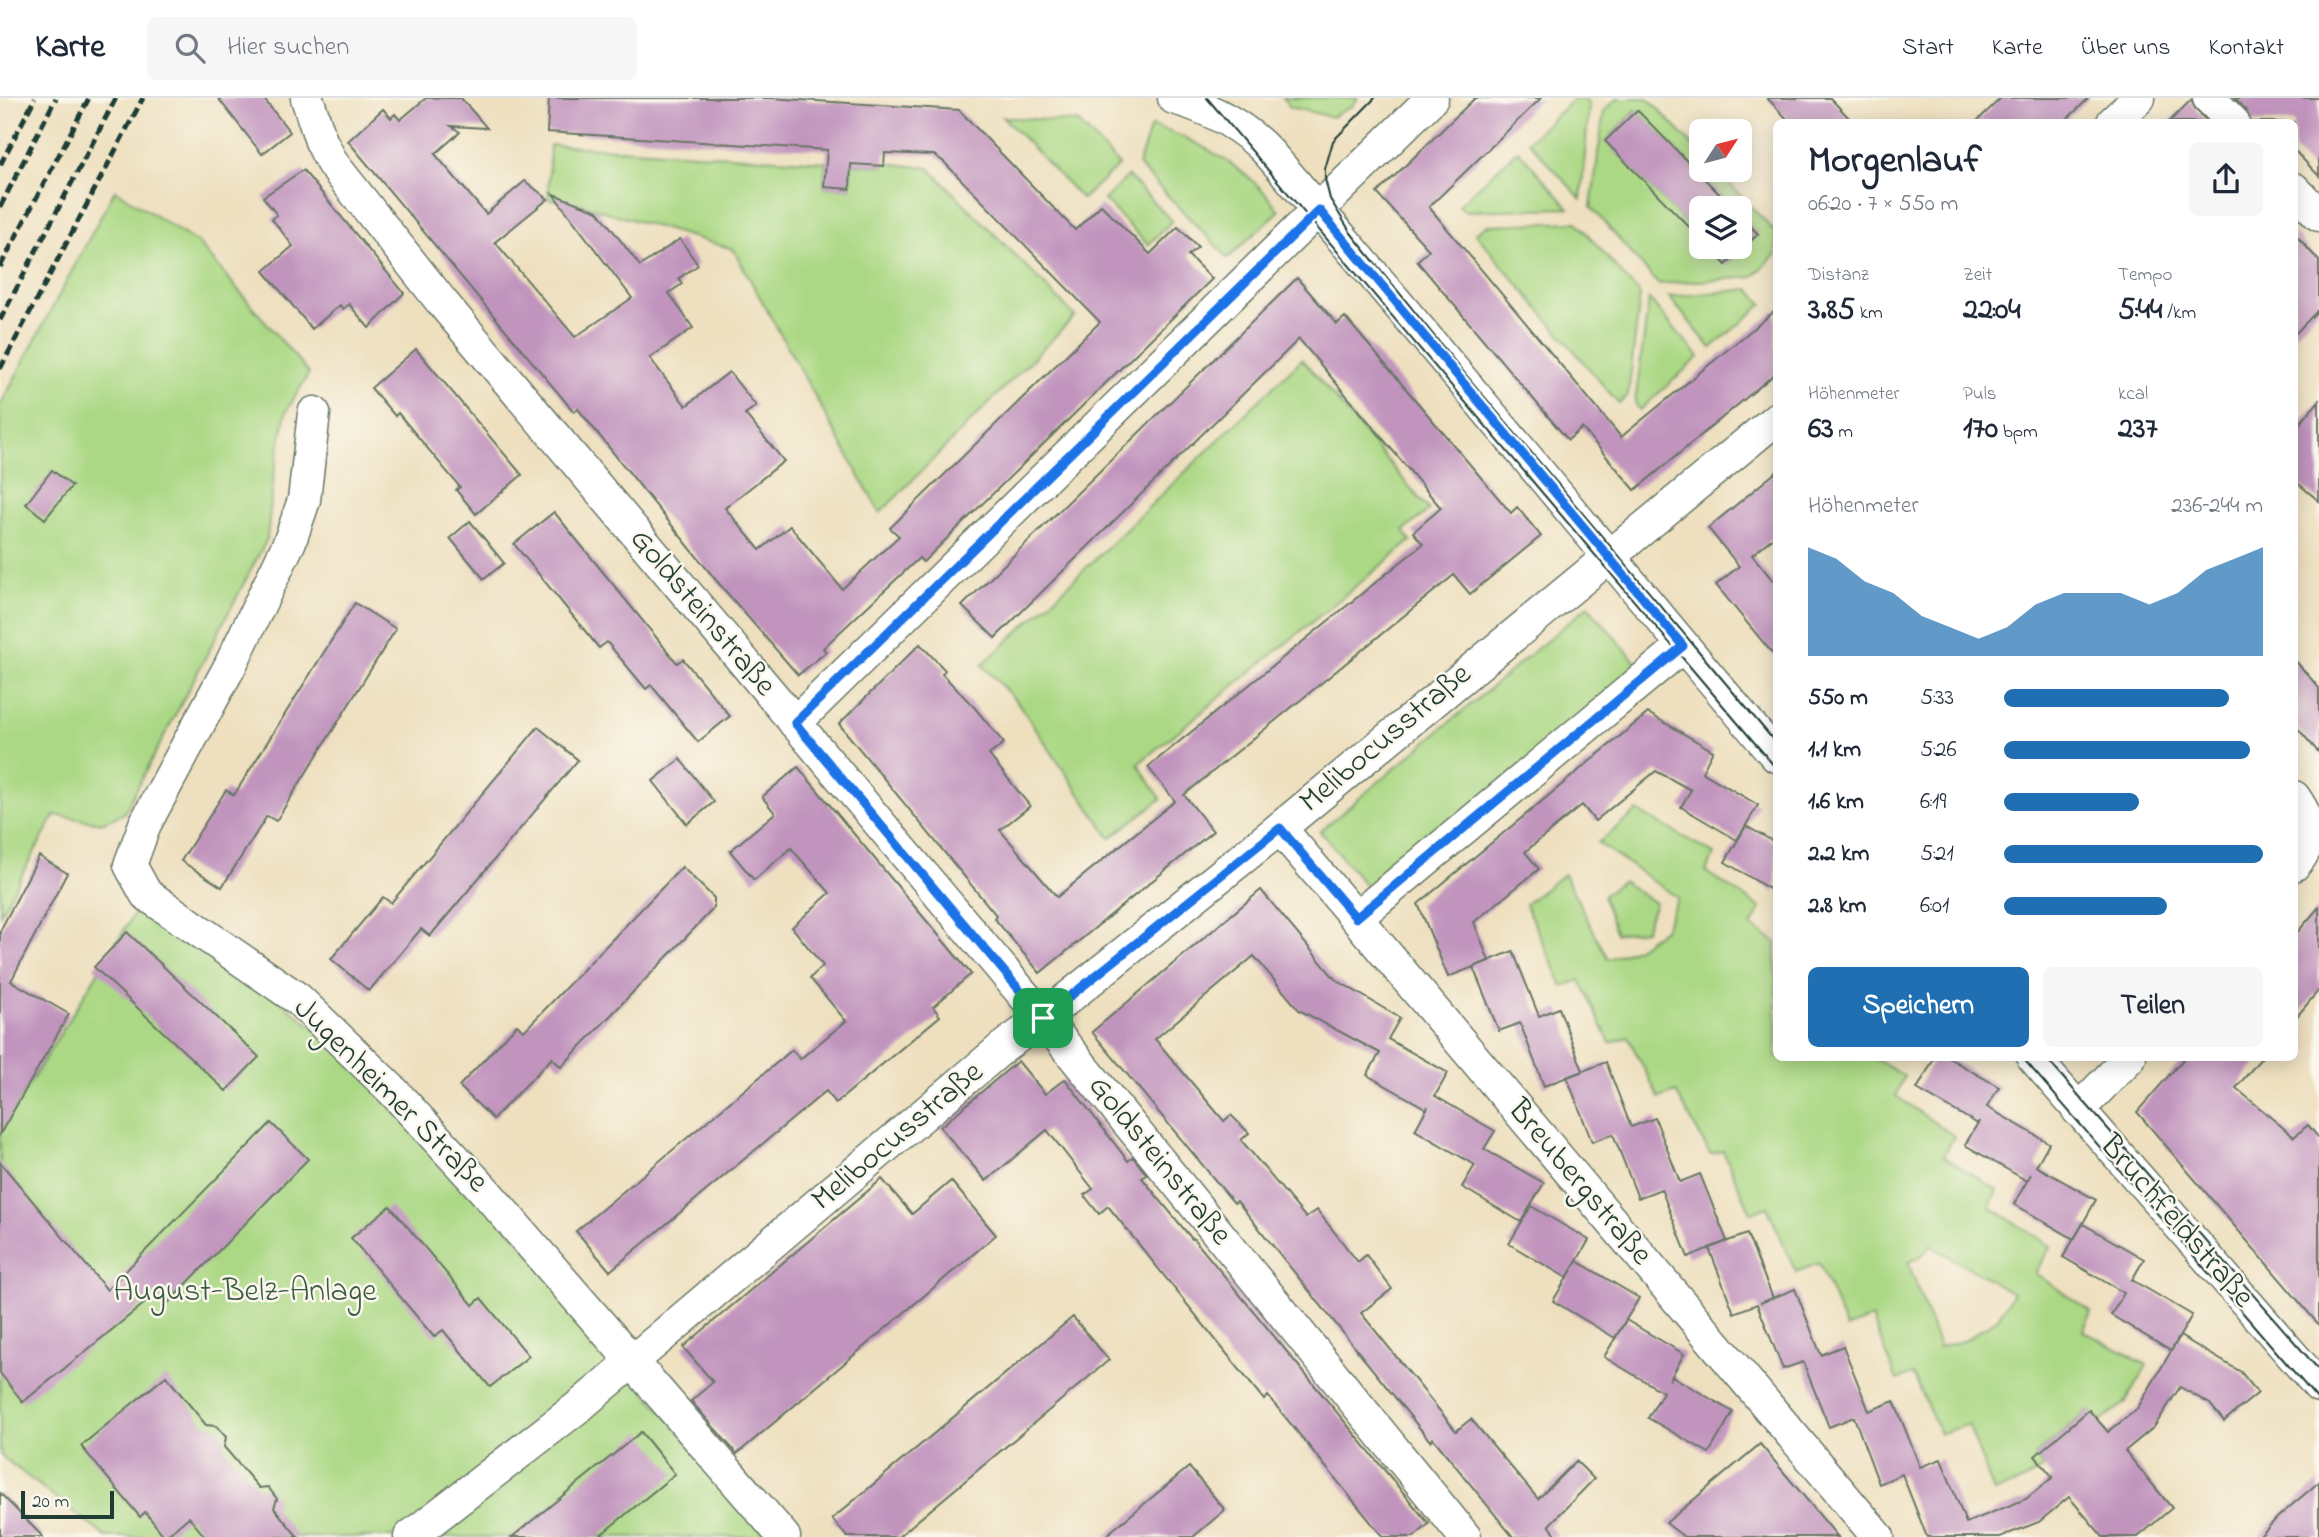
<!DOCTYPE html>
<html lang="de">
<head>
<meta charset="utf-8">
<style>
  body { margin:0; font-family:"Indie Flower",sans-serif; background:#f6f6f7; color:#1f2937; height:100vh; display:flex; flex-direction:column; font-size:26px; white-space:nowrap }
  * { box-sizing:border-box; margin:0 }
  p { font-size:23px; color:#747a83 }
  .icon { flex:none; width:38px; height:38px; fill:none; stroke:currentColor; stroke-width:2; stroke-linecap:round; stroke-linejoin:round }
  .map { position:relative; flex:1; overflow:hidden }
  .sheet { position:absolute; left:1773px; top:21px; width:525px; height:942px; display:flex; flex-direction:column; background:#fff; border-radius:10px; box-shadow:0 4px 18px #0003 }
  .sheet>* { flex:none }
  .needle { width:46px; rotate:54deg }
  .controls { position:absolute; left:1689px; top:21px; display:grid; gap:14px }
  .controls a { display:grid; place-items:center; width:63px; height:63px; border-radius:10px; background:#fff; box-shadow:0 4px 18px #0003; font-size:35px }
  .scale { position:absolute; left:21px; bottom:18px; width:93px; box-sizing:border-box; padding-left:7px; border:4px solid #1f3d34; border-top:0; font-size:19px; line-height:24px; white-space:nowrap; color:#1f3d34; -webkit-text-stroke:5px #fbf7ec; paint-order:stroke }
  .pin { position:absolute; display:grid; place-items:center; width:60px; height:60px; color:#fff; margin:-30px; border-radius:14px; box-shadow:0 4px 10px #0006 }
  .round { display:grid; place-items:center; flex:none; width:74px; height:74px; border-radius:10px; background:#f6f6f7 }
  .head { display:flex; align-items:center; justify-content:space-between; height:119px; padding:0 35px }
  h1 { font-size:38px; font-weight:700; line-height:52px }
  .metrics { display:grid; grid-template-columns:repeat(3,1fr); gap:10px; height:119px; padding:7px 35px }
  .metrics div { display:grid; align-content:center }
  .metrics b { font-size:30px; font-weight:700 }
  .metrics small { font-size:19px; font-weight:400 }
  .metrics p { font-size:19px }
  .chart { height:196px; padding:14px 35px }
  .chart p { display:flex; justify-content:space-between }
  .chart svg { width:100%; height:126px; margin-top:7px; fill:#1f6fb2; opacity:.7 }
  .cta { display:flex; gap:14px; margin-top:auto; padding:14px 35px }
  .cta a { flex:1; height:80px; border-radius:10px; background:#1f6fb2; color:#fff; font-size:28px; font-weight:700; line-height:80px; text-align:center }
  .cta a+a { background:#f6f6f7; color:#1f2937 }
  ul { padding:0 35px; list-style:none; font-size:23px }
  li { display:grid; grid-template-columns:112px 84px 1fr; align-items:center; height:52px }
  li i { height:18px; border-radius:9px; background:#1f6fb2 }
  header { display:flex; align-items:center; gap:42px; box-sizing:border-box; height:98px; padding:0 35px; background:#fff; border-bottom:2px solid #e0e1e3 }
  header strong { font-size:33px }
  nav { display:flex; gap:38px; margin-inline-start:auto; font-size:24px }
  .search { width:490px; height:63px; background:#f6f6f7; display:flex; align-items:center; gap:18px; box-sizing:border-box; padding:0 24px; border-radius:10px; color:#747a83; font-size:26px }
  .map>svg:first-child { display:block }
  .green { fill:#abd884; stroke:#658a5c; stroke-width:2; fill-rule:evenodd }
  .building { fill:#c194be }
  .lines { fill:none; stroke-linecap:round; stroke-linejoin:round }
  .minor-casing { stroke:#677665; stroke-width:35 }
  .minor { stroke:#fff; stroke-width:32 }
  .tram { stroke:#1f3d34; stroke-width:2 }
  .rail { stroke:#1f3d34; stroke-width:5; stroke-dasharray:10 5; stroke-linecap:butt }
  .route-casing { stroke:#fff; stroke-width:14 }
  .route { stroke:#1a73e8; stroke-width:9 }
  .labels { text-anchor:middle; dominant-baseline:central; stroke-width:5; stroke-linejoin:round; paint-order:stroke }
  .street-label { font-size:32px; fill:#1f3d34; stroke:#fbf7ec }
  .park-label { font-size:32px; fill:#3b5c44; stroke:#fbf7ec }
</style>
</head>
<body>
<header>
<strong>Karte</strong>
<div class="search"><svg class="icon" aria-label="search" viewBox="0 0 24 24"><circle cx="10" cy="10" r="6"/><path d="M15 15l6 6"/></svg>Hier suchen</div>
<nav><a>Start</a><a>Karte</a><a>Über uns</a><a>Kontakt</a></nav>
</header>
<div class="map">
<svg width="2319" height="1439" viewBox="0 0 2319 1439">
  <rect width="100%" height="100%" fill="#fbf7ec"/>
  <filter id="ink" filterUnits="userSpaceOnUse"><feTurbulence type="fractalNoise" baseFrequency=".0143" numOctaves="2"/><feDisplacementMap in="SourceGraphic" scale="14" xChannelSelector="R" yChannelSelector="G"/><feConvolveMatrix kernelMatrix="1 2 1 2 8 2 1 2 1" color-interpolation-filters="sRGB"/></filter>
  <filter id="wash" filterUnits="userSpaceOnUse"><feTurbulence type="fractalNoise" baseFrequency=".00686" numOctaves="4" result="noise"/><feDisplacementMap in="SourceGraphic" scale="28" xChannelSelector="R" yChannelSelector="G"/><feGaussianBlur stdDeviation="1.57" result="paint"/><feColorMatrix in="noise" values="0 0 0 0 0 0 0 0 0 0 0 0 0 0 0 0 0 1.4 0 .05"/><feComposite in="paint" operator="in"/></filter>
  <g filter="url(#wash)">
    <rect width="100%" height="100%" fill="#eee0bf"/>
    <g class="green">
      <polygon points="1283,0 1358,0 1352,8 1332,19 1290,9"/>
      <polygon points="1575,0 1583,0 1589,6 1581,101 1528,43"/>
      <path d="M1617,0H1648L1701,56V72H1716L1776,135V156L1753,179L1658,186L1591,109L1604,13ZM1636,12L1733,110H1740V117L1757,136L1726,166L1709,149H1701V141L1606,43Z"/>
      <polygon points="1003,19 1078,24 1119,67 1082,101"/>
      <path d="M1151,28C1196,40 1253,73 1279,113L1228,160L1138,67Z"/>
      <polygon points="550,47 826,64 824,89 850,90 851,66 884,68 884,65 929,70 1075,218 880,415 733,151 576,105 548,101"/>
      <polygon points="1518,52 1569,110 1464,113 1459,107"/>
      <polygon points="1128,78 1172,123 1148,147 1104,102"/>
      <polygon points="115,92 199,146 309,275 286,314 274,376 267,441 124,715 102,725 55,717 0,816 0,308"/>
      <polygon points="1577,124 1640,197 1628,297 1619,306 1475,135 1487,127"/>
      <polygon points="1749,191 1763,206 1711,250 1669,199"/>
      <polygon points="1649,201 1699,259 1640,312 1635,305"/>
      <polygon points="1302,261 1429,412 1404,433 1411,443 1138,666 1161,701 1110,740 1018,605 982,567 1057,498"/>
      <polygon points="1588,508 1640,569 1371,794 1320,733"/>
      <path d="M1637,713L1714,756L1706,774L1761,810L1751,828L1776,844V959H1872L1904,978L1896,998L1954,1038L1943,1058L1997,1092L1990,1109L2051,1148L2035,1175L2091,1214L2083,1233L2147,1267L2125,1305L2099,1324L2089,1312L2035,1358L2044,1369L2024,1383L1994,1394L1968,1326L1940,1336L1913,1276L1897,1282L1872,1220L1846,1230L1819,1165L1796,1174L1767,1109L1751,1115L1723,1053L1710,1056L1676,994L1659,1000L1628,939L1610,945L1580,882L1563,888L1525,806L1564,776L1608,861L1636,851L1664,831L1678,800L1598,745ZM1931,1148L2013,1195L1998,1220L1966,1242L1939,1249L1908,1164L1920,1159Z"/>
      <polygon points="1622,783 1655,805 1645,832 1616,836 1603,798"/>
      <polygon points="146,796 392,992 768,1439 106,1439 0,1357 0,1034"/>
    </g>
    <g id="blocks">
      <g class="building">
        <polygon points="218,0 263,0 290,34 262,56"/>
        <polygon points="426,0 461,0 487,30 451,28 460,34 435,56 486,116 525,83 548,101 495,144 575,239 632,200 553,96 598,113 640,168 680,141 698,167 679,180 682,186 669,195 693,230 650,260 686,308 729,274 756,308 745,316 784,363 725,410 760,452 790,428 842,491 899,438 890,430 1100,224 944,64 934,57 885,55 884,68 851,66 850,91 824,89 827,52 547,34 549,0 770,0 959,12 1075,132 1101,107 1150,156 1178,129 1198,149 1188,157 1212,181 923,464 919,460 823,550 826,554 798,577 715,481 578,311 574,314 348,43 383,11 391,20 395,16 400,22"/>
        <polygon points="1475,0 1541,0 1429,109 1621,339 1776,212 1776,275 1635,392 1582,330 1568,342 1417,163 1429,152 1377,95"/>
        <polygon points="1767,0 1830,0 1853,24 1790,24"/>
        <polygon points="2001,0 2089,0 2064,24 1976,24"/>
        <polygon points="2235,0 2319,0 2319,78 2294,52 2294,24 2251,24 2246,12"/>
        <polygon points="2191,2 2196,12 2208,24 2169,24"/>
        <polygon points="1637,12 1733,110 1701,110 1701,141 1605,43"/>
        <polygon points="303,72 404,195 369,230 349,206 343,211 340,207 312,231 264,173 293,148 272,121 277,117 263,99"/>
        <polygon points="1740,117 1758,136 1726,167 1709,149 1740,149"/>
        <polygon points="2294,135 2319,163 2319,211 2294,237"/>
        <polygon points="1297,180 1337,226 1345,219 1511,415 1517,409 1541,438 1470,496 1454,477 1184,697 1213,733 1040,875 994,820 996,817 839,626 920,546 945,572 942,576 974,609 1004,645 989,657 1030,708 1000,732 1057,799 1175,703 1148,669 1423,446 1413,434 1441,410 1299,241 995,540 962,508"/>
        <polygon points="416,251 522,377 476,416 456,392 460,389 398,315 395,318 371,290"/>
        <polygon points="2319,303 2319,403 2294,382 2294,332"/>
        <polygon points="52,372 72,388 45,421 26,406"/>
        <polygon points="1776,374 1776,437 1752,457 1776,486 1776,560 1716,487 1739,468 1708,430"/>
        <polygon points="554,414 677,565 683,561 730,618 698,644 651,587 646,591 607,544 599,550 514,446"/>
        <polygon points="470,423 504,465 484,481 450,440"/>
        <polygon points="355,505 396,531 276,723 267,718 222,789 181,763 226,692 234,697"/>
        <polygon points="2294,561 2319,590 2319,655 2294,626"/>
        <polygon points="1648,615 1713,653 1702,674 1758,707 1737,742 1681,709 1691,692 1656,673 1595,723 1582,707 1525,754 1539,771 1474,824 1489,863 1448,879 1418,806"/>
        <polygon points="538,629 578,662 430,838 421,831 369,893 331,861 383,799 391,805"/>
        <polygon points="680,661 714,704 687,726 653,683"/>
        <polygon points="798,669 971,876 933,909 940,918 836,1005 826,993 610,1173 576,1133 792,952 800,961 846,923 810,880 823,868 792,829 830,795 791,750 754,782 730,753 775,715 762,699"/>
        <polygon points="1746,728 1776,745 1776,795 1725,764"/>
        <polygon points="39,758 67,775 11,883 69,916 0,1036 0,833"/>
        <polygon points="682,769 714,800 714,810 561,969 552,960 493,1021 459,988 517,927 524,933"/>
        <polygon points="1261,792 1335,881 1400,920 1388,941 1448,975 1435,998 1495,1033 1484,1051 1544,1085 1521,1124 1462,1089 1475,1067 1415,1032 1428,1008 1427,1011 1367,977 1380,955 1299,912 1254,858 1155,941 1224,1023 1231,1017 1249,1035 1241,1042 1306,1120 1317,1112 1358,1164 1366,1157 1392,1191 1361,1215 1456,1333 1471,1321 1538,1401 1576,1363 1594,1381 1549,1427 1558,1439 1513,1439 1433,1340 1430,1343 1237,1103 1234,1105 1092,934"/>
        <polygon points="2319,809 2319,892 2294,922 2294,838"/>
        <polygon points="127,834 259,959 226,993 94,869"/>
        <polygon points="1513,853 1539,918 1559,910 1583,973 1544,988 1520,925 1499,933 1473,869"/>
        <polygon points="1935,959 1947,959 1999,989 1987,1009 2049,1045 2036,1068 2096,1102 2074,1141 2014,1106 2031,1076 2027,1083 1965,1047 1979,1023 1978,1026 1917,991"/>
        <polygon points="2185,959 2262,959 2236,990 2294,1039 2308,1027 2319,1040 2319,1227 2137,1014"/>
        <polygon points="1018,963 1045,996 1065,981 1128,1063 1133,1059 1147,1077 1142,1080 1192,1141 1193,1140 1429,1426 1414,1439 1383,1439 1268,1298 1264,1302 1108,1108 1099,1116 1084,1097 1093,1091 1047,1032 986,1083 940,1029"/>
        <polygon points="1606,964 1631,1029 1655,1020 1680,1084 1700,1076 1727,1143 1688,1159 1661,1091 1638,1100 1613,1036 1592,1044 1567,979"/>
        <polygon points="271,1025 308,1061 167,1206 156,1196 23,1304 0,1275 0,1064 107,1192"/>
        <polygon points="882,1081 912,1116 951,1083 996,1137 737,1356 691,1303 713,1284 683,1249"/>
        <polygon points="390,1108 473,1207 481,1200 529,1258 490,1289 443,1232 434,1239 351,1140"/>
        <polygon points="1531,1108 1589,1142 1567,1180 1509,1146"/>
        <polygon points="2083,1126 2144,1161 2132,1182 2192,1217 2171,1253 2111,1217 2124,1195 2063,1159"/>
        <polygon points="1747,1136 1773,1200 1760,1205 1795,1191 1821,1257 1843,1248 1869,1313 1894,1303 1920,1369 1941,1361 1966,1425 2026,1401 2053,1379 2035,1358 2089,1312 2108,1334 2137,1311 2180,1238 2241,1274 2258,1295 2224,1323 2210,1306 2180,1289 2154,1329 2125,1353 2172,1410 2138,1439 2103,1439 2069,1399 2039,1424 2000,1439 1927,1439 1902,1376 1879,1386 1854,1319 1829,1329 1803,1264 1783,1271 1757,1206 1734,1215 1709,1150"/>
        <polygon points="1577,1163 1639,1200 1615,1240 1553,1203"/>
        <polygon points="1073,1219 1109,1262 898,1439 847,1439 832,1421"/>
        <polygon points="1626,1222 1684,1256 1669,1283 1672,1278 1733,1314 1709,1355 1648,1320 1663,1294 1604,1259"/>
        <polygon points="166,1278 206,1327 216,1328 226,1339 224,1349 259,1390 268,1389 277,1401 274,1410 298,1439 205,1439 189,1419 165,1439 145,1414 140,1419 81,1348"/>
        <polygon points="641,1334 675,1376 598,1439 512,1439"/>
        <polygon points="1760,1346 1838,1439 1684,1439 1666,1425"/>
        <polygon points="1189,1369 1225,1412 1193,1439 1104,1439"/>
        <polygon points="2319,1384 2319,1439 2259,1439 2279,1418"/>
        <polygon points="0,1395 43,1439 0,1439"/>
      </g>
    </g>
  </g>
  <g filter="url(#ink)">
    <use href="#blocks" fill-opacity="0" stroke="#677665" stroke-width="2"/>
    <g class="lines">
      <g class="minor-casing">
        <g id="minor">
          <polyline points="307,0 321,43 332,65 441,203 1043,920 1465,1439"/>
          <path d="M1174,0C1209,10 1243,28 1268,54C1441,253 1606,457 1776,658"/>
          <polyline points="2209,0 2233,24"/>
          <polyline points="2113,24 2139,0"/>
          <polyline points="2294,91 2319,117"/>
          <polyline points="314,315 304,402 290,443 230,568 145,726 130,767 146,796 298,901 392,992 484,1092 784,1439"/>
          <polyline points="795,625 1432,0"/>
          <path d="M2294,699C2312,725 2316,742 2294,767"/>
          <polyline points="1280,730 1878,1439"/>
          <polyline points="1356,820 1683,548"/>
          <polyline points="2033,959 2319,1288"/>
          <polyline points="2078,1012 2130,959"/>
          <polyline points="410,1439 582,1306 1002,950 1043,920 1280,730 1776,321"/>
        </g>
      </g>
      <use href="#minor" class="minor"/>
      <g class="tram">
        <polyline points="1207,0 1776,670"/>
        <polyline points="1375,0 1333,43 1325,71 1325,81 1330,101 1351,135 1455,264 1776,645"/>
        <polyline points="2022,959 2319,1303"/>
        <polyline points="2045,959 2319,1272"/>
      </g>
      <g class="rail">
        <polyline points="0,67 35,0"/>
        <polyline points="0,109 56,0"/>
        <polyline points="0,169 89,0"/>
        <polyline points="0,222 116,0"/>
        <polyline points="0,271 143,0"/>
      </g>
    </g>
  </g>
  <g class="lines" filter="url(#ink)">
    <g class="route-casing">
      <polygon id="route" points="1319,112 1683,548 1356,820 1280,730 1043,920 795,625"/>
    </g>
    <use href="#route" class="route"/>
  </g>
  <g class="labels">
    <g class="street-label">
      <text transform="translate(702 515) rotate(50)">Goldsteinstraße</text>
      <text transform="translate(1386 641) rotate(-40)">Melibocusstraße</text>
      <text transform="translate(390 998) rotate(45)">Jugenheimer Straße</text>
      <text transform="translate(898 1039) rotate(-40)">Melibocusstraße</text>
      <text transform="translate(1159 1063) rotate(51)">Goldsteinstraße</text>
      <text transform="translate(1579 1085) rotate(50)">Breubergstraße</text>
      <text transform="translate(2176 1124) rotate(49)">Bruchfeldstraße</text>
    </g>
    <g class="park-label">
      <text x="245" y="1194">August-Belz-Anlage</text>
    </g>
  </g>
</svg>
<div class="controls">
<a><svg class="needle" viewBox="-14 -14 28 28"><path d="M0-13l5 13h-10z" fill="#e53935"/><path d="M0 13l5-13h-10z" fill="#747a83"/></svg></a>
<a><svg class="icon" aria-label="layers" viewBox="0 0 24 24"><path d="M12 4l9 5-9 5-9-5zM3 14l9 5 9-5"/></svg></a>
</div>
<div class="scale">20 m</div>
<div class="pin" style="left:1043px;top:920px;background:#1e9e55"><svg class="icon" aria-label="arrive" viewBox="0 0 24 24"><path d="M6 21V4h12l-3 4 3 4H6"/></svg></div>
<section class="sheet">
<div class="head"><div><h1>Morgenlauf</h1><p>06:20 · 7 × 550 m</p></div><a class="round"><svg class="icon" aria-label="share" viewBox="0 0 24 24"><path d="M12 15V3M7 8l5-5 5 5M5 13v7h14v-7"/></svg></a></div>
<div class="metrics">
<div><p>Distanz</p><b>3.85<small> km</small></b></div>
<div><p>Zeit</p><b>22:04</b></div>
<div><p>Tempo</p><b>5:44<small> /km</small></b></div>
</div>
<div class="metrics">
<div><p>Höhenmeter</p><b>63<small> m</small></b></div>
<div><p>Puls</p><b>170<small> bpm</small></b></div>
<div><p>kcal</p><b>237</b></div>
</div>
<div class="chart"><p><span>Höhenmeter</span>236–244 m</p>
<svg viewBox="0 0 160 44" preserveAspectRatio="none"><path d="M0 44V6L10 10L20 18L30 22L40 30L50 34L60 38L70 34L80 26L90 22L100 22L110 22L120 26L130 22L140 14L150 10L160 6V44z"/></svg>
</div>
<ul>
<li><b>550 m</b>5:33<i style="width:87%"></i></li>
<li><b>1.1 km</b>5:26<i style="width:95%"></i></li>
<li><b>1.6 km</b>6:19<i style="width:52%"></i></li>
<li><b>2.2 km</b>5:21<i style="width:100%"></i></li>
<li><b>2.8 km</b>6:01<i style="width:63%"></i></li>
</ul>
<div class="cta"><a>Speichern</a><a>Teilen</a></div>
</section>
</div>
</body>
</html>
